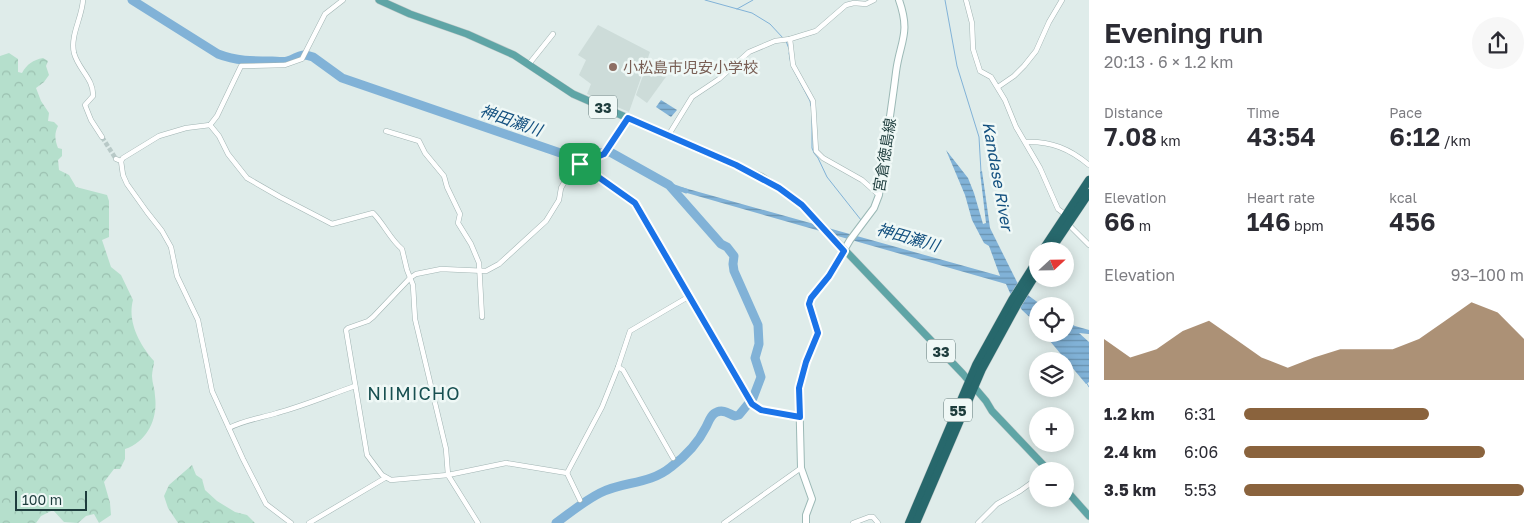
<!DOCTYPE html>
<html lang="en">
<head>
<meta charset="utf-8">
<style>
  body { margin:0; font-family:"Golos Text","Noto Sans JP",sans-serif; background:#f7f7f7; color:#2b2b33; height:100vh; display:flex; flex-direction:column; font-size:19px; white-space:nowrap }
  * { box-sizing:border-box; margin:0 }
  p { font-size:16px; color:#7c7c81 }
  .icon { flex:none; width:28px; height:28px; fill:none; stroke:currentColor; stroke-width:2; stroke-linecap:round; stroke-linejoin:round }
  .map { position:relative; flex:1; overflow:hidden }
  .drawer { display:flex; flex-direction:column; background:#fff; width:450px }
  .drawer>* { flex:none }
  .needle { width:32px; rotate:68deg }
  .controls { position:absolute; left:1029px; top:242px; display:grid; gap:10px }
  .controls a { display:grid; place-items:center; width:45px; height:45px; border-radius:50%; background:#fff; box-shadow:0 2px 12px #0003; font-size:25px }
  .scale { position:absolute; left:15px; bottom:12px; width:72px; box-sizing:border-box; padding-left:5px; border:2px solid #1e3d3d; border-top:0; font-size:14px; line-height:18px; white-space:nowrap; color:#1e3d3d; -webkit-text-stroke:4px #eff8f6; paint-order:stroke }
  .pin { position:absolute; display:grid; place-items:center; width:42px; height:42px; color:#fff; margin:-21px; border-radius:10px; box-shadow:0 2px 8px #0006 }
  .round { display:grid; place-items:center; flex:none; width:52px; height:52px; border-radius:26px; background:#f7f7f7 }
  .headline { display:flex; align-items:center; justify-content:space-between; height:85px; padding:0 15px }
  h1 { font-size:28px; font-weight:600; line-height:38px }
  .stats { display:grid; grid-template-columns:repeat(3,1fr); gap:8px; height:85px; padding:5px 15px }
  .stats div { display:grid; align-content:center }
  .stats b { font-size:25px; font-weight:600 }
  .stats small { font-size:14px; font-weight:400 }
  .stats p { font-size:14px }
  .chart { height:140px; padding:10px 15px }
  .chart p { display:flex; justify-content:space-between }
  .chart svg { width:100%; height:90px; margin-top:5px; fill:#8a633d; opacity:.7 }
  ul { padding:0 15px; list-style:none; font-size:16px }
  li { display:grid; grid-template-columns:80px 60px 1fr; align-items:center; height:38px }
  li i { height:12px; border-radius:6px; background:#8a633d }
  main { display:flex; flex:1; min-height:0 }
  .map>svg:first-child { display:block }
  .built { fill:#cddcd9 }
  .forest { fill:url(#forest-crowns) }
  .water { fill:url(#water-rules) }
  .lines { fill:none; stroke-linecap:round; stroke-linejoin:round }
  .stream { stroke:#81b2d7; stroke-width:1 }
  .canal { stroke:#81b2d7; stroke-width:5 }
  .river { stroke:#81b2d7; stroke-width:9 }
  .street-tunnel { stroke:#b8c9c7; stroke-width:4.5; stroke-dasharray:4.5 2; stroke-linecap:butt }
  .street-casing { stroke:#a1b4b3; stroke-width:5.5 }
  .secondary-casing { stroke:#9cb9b6; stroke-width:8 }
  .primary-casing { stroke:#c0c9c9; stroke-width:8 }
  .highway-casing { stroke:#c0c9c9; stroke-width:9 }
  .street { stroke:#fff; stroke-width:4.5 }
  .secondary { stroke:#fff; stroke-width:6 }
  .primary { stroke:#5fa5a6; stroke-width:7 }
  .highway { stroke:#27686c; stroke-width:8 }
  .route-casing { stroke:#fff; stroke-width:10 }
  .route { stroke:#1a73e8; stroke-width:6 }
  .education-dot { fill:#8d6e63; stroke:#eff8f6; stroke-width:2 }
  .labels { text-anchor:middle; dominant-baseline:central; stroke-width:5; stroke-linejoin:round; paint-order:stroke }
  .shield { fill:#eff8f6; stroke:#5d7574; stroke-width:1 }
  .shield-label { font-size:14px; font-weight:bold; fill:#1e3d3d }
  .education-label { font-size:15px; fill:#785e54; stroke:#eff8f6; text-anchor:start }
  .street-label { font-size:15px; fill:#1e3d3d; stroke:#eff8f6 }
  .water-label { font-size:16px; font-style:italic; fill:#13507f; stroke:#eff8f6 }
  .quarter-label { font-size:18px; letter-spacing:1px; fill:#185051; stroke:#eff8f6 }
</style>
</head>
<body>
<main>
<div class="map">
<svg width="1089" height="523" viewBox="0 0 1089 523">
  <defs>
    <pattern id="forest-crowns" width="20" height="18" patternUnits="userSpaceOnUse" patternTransform="scale(1.25)"><rect width="20" height="18" fill="#b5dfcc"/><path d="M2 6a3 3 0 1 1 6 0M12 15a3 3 0 1 1 6 0" fill="none" stroke="#9bc0b0"/></pattern>
    <pattern id="water-rules" width="6" height="5" patternUnits="userSpaceOnUse" patternTransform="scale(1.25)"><rect width="6" height="5" fill="#81b2d7"/><path d="M0 2.5h6" fill="none" stroke="#6992b0"/></pattern>
  </defs>
  <rect width="100%" height="100%" fill="#dfecea"/>
  <g class="built">
    <polygon points="598,25 650,52 629,112 587,94 591,84 579,75 586,60 578,55"/>
    <polygon points="645,70 666,71 668,74 647,103 636,95"/>
  </g>
  <g class="forest">
    <path d="M9,53L18,59V72L22,73C27,64 33,60 43,58L48,61L46,66L49,75L44,82L36,88L41,101L49,113L48,121L54,122L58,126C54,134 55,140 58,148L62,149V156L58,160L59,170L69,175L76,187L107,195L109,201V237L102,240L111,267L121,275L133,300C127,322 140,345 154,361C154,366 152,371 152,376C152,383 155,389 155,396C158,418 148,441 125,449V459L120,469H114L104,482L110,503L111,515L99,523L94,514L86,516L78,523L64,522L53,510L41,516L36,523H0V56Z"/>
    <polygon points="192,465 196,475 202,479 205,490 217,501 235,512 247,515 255,523 178,523 168,508 164,496 169,485"/>
  </g>
  <g class="water">
    <polygon points="661,100 677,110 671,117 656,107"/>
    <polygon points="946,150 968,178 974,193 983,224 986,223 980,172 982,171 990,228 1017,282 1029,296 1043,306 1038,306 1037,324 1022,310 1010,293 1006,284 680,191 681,187 1000,276 989,246 984,243 972,220 965,195"/>
    <polygon points="1065,321 1075,326 1089,330 1089,334 1079,333 1089,342 1089,382 1086,384 1044,334 1065,334"/>
  </g>
  <g class="lines">
    <g class="stream">
      <polyline points="705,0 752,13 770,24 783,38"/>
      <polyline points="945,0 957,66 979,137 981,172"/>
      <polyline points="737,9 753,0"/>
      <polyline points="786,41 789,49"/>
      <polyline points="789,53 791,64"/>
      <polyline points="792,67 810,101 811,106"/>
      <polyline points="812,115 812,148 814,153 818,158 827,177 861,220"/>
      <polyline points="1086,382 1089,387"/>
    </g>
    <polyline class="canal" points="669,185 686,191"/>
    <path class="river" d="M132,0L218,54C236,61 253,61 272,61C276,61 283,62 287,61C299,58 298,52 313,57L342,78L575,158C587,158 597,151 610,152L669,185L721,244L727,247L734,256L733,264L734,271L758,325L759,344L755,358L761,377L753,398L739,415L735,416C729,414 724,409 717,412C711,414 709,421 706,427C698,443 686,456 671,467C649,485 623,481 600,493C584,501 570,513 556,523"/>
    <polyline class="street-tunnel" points="102,137 116,159"/>
    <g class="street-casing">
      <g id="street">
        <path d="M83,0C82,18 70,35 74,53C78,69 94,79 93,96L85,105L91,120L102,137"/>
        <polyline points="966,0 972,23 973,49 980,71 991,77 1005,100 1016,127 1040,168 1058,209 1066,215"/>
        <polyline points="790,39 793,65 813,101 816,151 823,158 862,180 879,195"/>
        <polyline points="529,64 553,34"/>
        <polyline points="998,87 1014,76 1024,66 1036,51 1049,22 1062,0"/>
        <path d="M210,125L219,136L228,154L247,178L280,197L332,224L373,213C384,224 390,239 402,249L407,270L413,285L415,319L446,449L448,475L478,523"/>
        <polyline points="386,131 419,141 425,153 444,176 447,187 460,214 458,223 471,244 479,263 482,317"/>
        <polyline points="668,136 692,97 719,79 749,52 775,41 790,39 816,31 846,5 854,3 866,4 874,0"/>
        <path d="M1026,142C1051,141 1070,149 1089,165"/>
        <polyline points="116,159 121,161 123,175 127,184 147,212 162,231 171,247 177,276 198,320 212,391 243,459 266,504 291,523"/>
        <polyline points="121,161 123,158 159,136 186,128 210,125 217,116 241,66 285,65 302,59 325,14 343,0"/>
        <polyline points="580,164 635,203 752,404 761,409 800,417"/>
        <polyline points="1068,224 1089,245"/>
        <polyline points="618,367 623,370 673,458"/>
        <path d="M229,428C244,420 261,418 277,413C304,406 329,395 355,386"/>
        <polyline points="567,473 506,463 448,475 391,480 382,475 367,455 346,330 348,328 368,321 373,317 410,278 416,274 441,269 486,271 499,264 546,221 559,200 561,188 571,171 580,164 604,155 628,118"/>
        <polyline points="567,473 602,407 618,367 630,331 688,297"/>
        <polyline points="567,473 580,500"/>
        <polyline points="309,523 385,478"/>
        <polyline points="724,523 801,468"/>
        <polyline points="853,523 869,517 873,517 878,523"/>
        <polyline points="978,523 997,504 1020,491 1038,478"/>
      </g>
    </g>
    <g class="secondary-casing">
      <path id="secondary" d="M806,523V515L812,499L801,468L799,388L806,362L818,333L809,304L811,298L829,276L850,240L874,208L879,195C884,154 891,113 896,72C900,41 911,34 899,0"/>
    </g>
    <g class="primary-casing">
      <g id="primary">
        <polyline points="379,0 410,14 467,34 514,55 573,94 762,177 788,194 802,205 963,374 986,401 992,411 1049,471"/>
        <polyline points="1065,489 1089,516"/>
      </g>
    </g>
    <g class="highway-casing">
      <g id="highway">
        <polyline points="1042,251 1089,180"/>
        <polyline points="1050,251 1089,193"/>
        <polyline points="909,523 976,365 1012,300 1038,259"/>
        <polyline points="916,523 982,369 1017,305 1038,271"/>
      </g>
    </g>
    <use href="#street" class="street"/>
    <use href="#secondary" class="secondary"/>
    <use href="#primary" class="primary"/>
    <use href="#highway" class="highway"/>
  </g>
  <g class="lines">
    <g class="route-casing">
      <polygon id="route" points="628,118 736,165 779,188 802,205 844,251 829,276 811,298 809,304 818,333 806,362 799,388 800,417 761,410 752,404 635,203 580,164 604,154"/>
    </g>
    <use href="#route" class="route"/>
  </g>
  <circle class="education-dot" cx="613" cy="67" r="5"/>
  <g class="labels">
    <g class="shield">
      <rect x="589" y="95.5" width="28" height="23" rx="4"/>
      <rect x="927" y="339.5" width="28" height="23" rx="4"/>
      <rect x="944" y="398.5" width="28" height="23" rx="4"/>
    </g>
    <g class="shield-label">
      <text x="603" y="107">33</text>
      <text x="941" y="351">33</text>
      <text x="958" y="410">55</text>
    </g>
    <g class="education-label">
      <text x="623" y="67">小松島市児安小学校</text>
    </g>
    <g class="street-label">
      <text transform="translate(884 155) rotate(-81)">宮倉徳島線</text>
    </g>
    <g class="water-label">
      <text transform="translate(511 120) rotate(19)">神田瀬川</text>
      <text transform="translate(998 176) rotate(80)">Kandase River</text>
      <text transform="translate(908 237) rotate(16)">神田瀬川</text>
    </g>
    <g class="quarter-label">
      <text x="414" y="393">NIIMICHO</text>
    </g>
  </g>
</svg>
<div class="controls">
<a><svg class="needle" viewBox="-14 -14 28 28"><path d="M0-13l5 13h-10z" fill="#e53935"/><path d="M0 13l5-13h-10z" fill="#7c7c81"/></svg></a>
<a><svg class="icon" aria-label="locate" viewBox="0 0 24 24"><circle cx="12" cy="12" r="6"/><path d="M12 2v4M12 18v4M2 12h4M18 12h4"/></svg></a>
<a><svg class="icon" aria-label="layers" viewBox="0 0 24 24"><path d="M12 4l9 5-9 5-9-5zM3 14l9 5 9-5"/></svg></a>
<a>+</a>
<a>−</a>
</div>
<div class="scale">100 m</div>
<div class="pin" style="left:580px;top:164px;background:#1e9e55"><svg class="icon" aria-label="arrive" viewBox="0 0 24 24"><path d="M6 21V4h12l-3 4 3 4H6"/></svg></div>
</div>
<section class="drawer">
<div class="headline"><div><h1>Evening run</h1><p>20:13 · 6 × 1.2 km</p></div><a class="round"><svg class="icon" aria-label="share" viewBox="0 0 24 24"><path d="M12 15V3M7 8l5-5 5 5M5 13v7h14v-7"/></svg></a></div>
<div class="stats">
<div><p>Distance</p><b>7.08<small> km</small></b></div>
<div><p>Time</p><b>43:54</b></div>
<div><p>Pace</p><b>6:12<small> /km</small></b></div>
</div>
<div class="stats">
<div><p>Elevation</p><b>66<small> m</small></b></div>
<div><p>Heart rate</p><b>146<small> bpm</small></b></div>
<div><p>kcal</p><b>456</b></div>
</div>
<div class="chart"><p><span>Elevation</span>93–100 m</p>
<svg viewBox="0 0 160 44" preserveAspectRatio="none"><path d="M0 44V24L10 33L20 29L30 20L40 15L50 24L60 33L70 38L80 33L90 29L100 29L110 29L120 24L130 15L140 6L150 11L160 24V44z"/></svg>
</div>
<ul>
<li><b>1.2 km</b>6:31<i style="width:66%"></i></li>
<li><b>2.4 km</b>6:06<i style="width:86%"></i></li>
<li><b>3.5 km</b>5:53<i style="width:100%"></i></li>
</ul>
</section>
</main>
</body>
</html>
